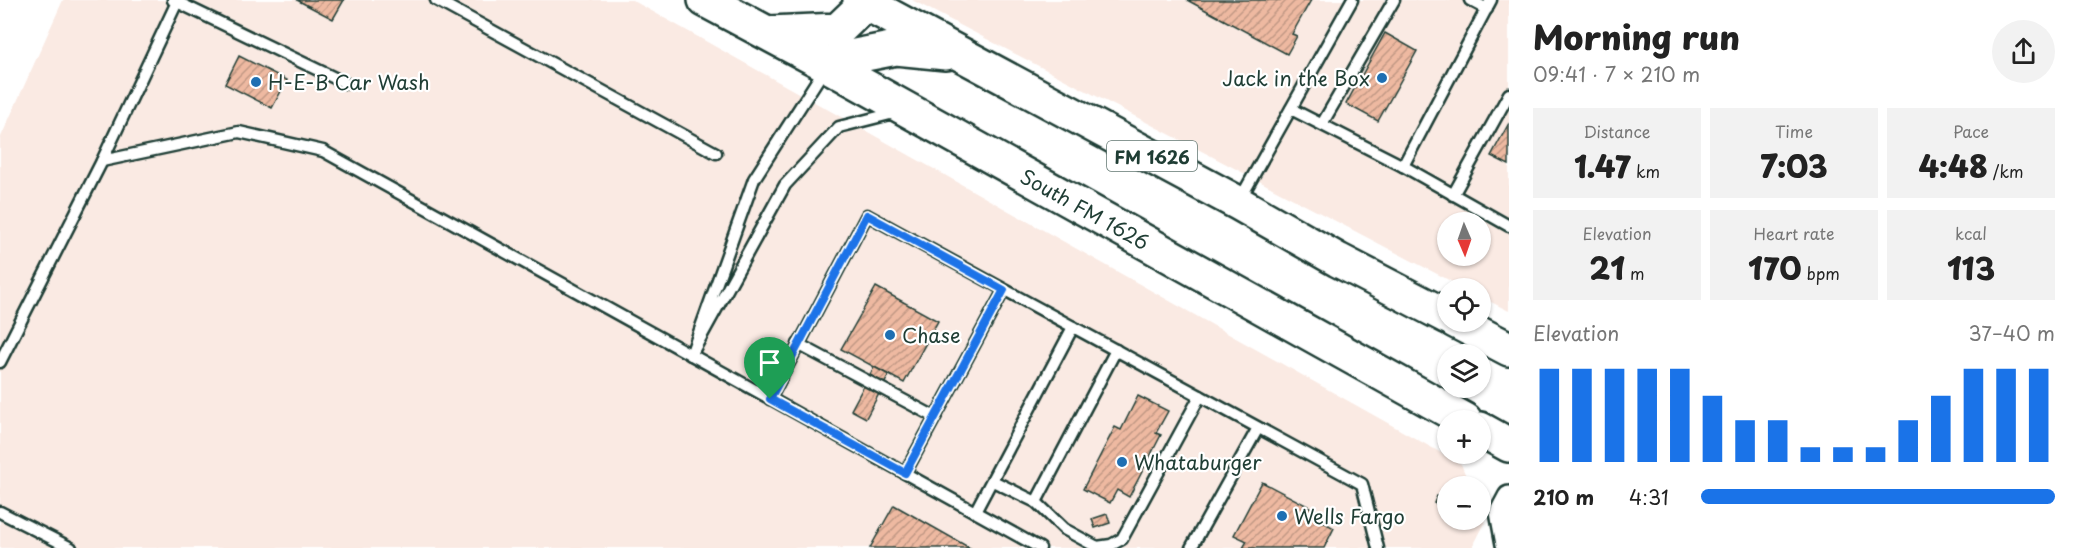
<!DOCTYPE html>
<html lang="en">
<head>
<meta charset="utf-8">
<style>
  body { margin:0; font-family:"Playpen Sans",sans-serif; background:#f2f2f2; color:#222; height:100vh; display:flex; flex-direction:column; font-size:22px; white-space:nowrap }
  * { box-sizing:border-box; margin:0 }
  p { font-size:20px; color:#767676 }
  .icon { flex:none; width:33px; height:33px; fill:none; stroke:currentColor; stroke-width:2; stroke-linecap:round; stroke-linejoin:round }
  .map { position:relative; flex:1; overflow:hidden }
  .sheet { display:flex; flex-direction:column; background:#fff; width:570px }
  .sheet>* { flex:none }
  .needle { width:39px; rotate:178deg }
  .fabs { position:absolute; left:1437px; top:212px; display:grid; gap:12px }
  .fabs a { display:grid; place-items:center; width:54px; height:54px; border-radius:50%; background:#fff; box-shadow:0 2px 4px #0004; font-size:30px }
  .pin { position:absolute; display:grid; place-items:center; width:51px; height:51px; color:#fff; margin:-62px -26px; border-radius:50% 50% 50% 0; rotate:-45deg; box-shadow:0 0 6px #0007 }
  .pin .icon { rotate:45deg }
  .round { display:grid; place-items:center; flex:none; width:63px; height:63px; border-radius:32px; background:#f2f2f2 }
  .overview { display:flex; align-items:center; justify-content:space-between; height:102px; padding:0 24px }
  h1 { font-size:33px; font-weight:800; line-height:45px }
  .stats { display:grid; grid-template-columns:repeat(3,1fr); gap:9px; height:102px; padding:6px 24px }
  .stats div { display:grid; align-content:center; border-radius:0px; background:#f2f2f2; text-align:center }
  .stats b { font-size:30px; font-weight:800 }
  .stats small { font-size:16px; font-weight:400 }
  .stats p { font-size:16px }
  .chart { height:168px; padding:12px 24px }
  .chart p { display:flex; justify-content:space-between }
  .chart svg { width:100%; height:108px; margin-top:6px; stroke:#1a73e8; stroke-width:6 }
  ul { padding:0 24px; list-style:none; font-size:20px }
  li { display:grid; grid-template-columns:96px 72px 1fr; align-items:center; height:45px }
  li i { height:15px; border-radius:8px; background:#1a73e8 }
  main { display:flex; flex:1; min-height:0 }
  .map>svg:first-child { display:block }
  .built { fill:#faeae3; fill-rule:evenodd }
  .building { fill:url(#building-hatch); stroke:#1f3d34; stroke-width:1.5 }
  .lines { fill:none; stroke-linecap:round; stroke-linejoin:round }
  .lane-casing { stroke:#1f3d34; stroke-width:15 }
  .street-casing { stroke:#1f3d34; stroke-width:26 }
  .primary-casing { stroke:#1f3d34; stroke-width:38 }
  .lane { stroke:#fff; stroke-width:10 }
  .street { stroke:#fff; stroke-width:21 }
  .primary { stroke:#fff; stroke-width:33 }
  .route-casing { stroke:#fff; stroke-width:12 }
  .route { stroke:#1a73e8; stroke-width:8 }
  .poi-dot { fill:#1f6fb2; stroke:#fff; stroke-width:2 }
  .labels { text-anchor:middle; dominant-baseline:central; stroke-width:4.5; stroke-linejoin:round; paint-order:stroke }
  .shield { fill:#fff; stroke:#627771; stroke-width:1.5 }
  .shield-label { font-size:18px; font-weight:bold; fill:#1f3d34 }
  .poi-label { font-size:20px; fill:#1f3d34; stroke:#fff; text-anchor:start }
  .street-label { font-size:20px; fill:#1f3d34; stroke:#fff }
</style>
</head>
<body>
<main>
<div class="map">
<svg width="1509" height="548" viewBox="0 0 1509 548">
  <defs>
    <pattern id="building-hatch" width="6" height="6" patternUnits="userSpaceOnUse" patternTransform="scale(1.5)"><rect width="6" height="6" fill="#eeb9a1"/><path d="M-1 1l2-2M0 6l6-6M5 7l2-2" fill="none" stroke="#c09884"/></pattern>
  </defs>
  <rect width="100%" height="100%" fill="#fff"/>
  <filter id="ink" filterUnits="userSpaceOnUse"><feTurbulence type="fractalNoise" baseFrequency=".0167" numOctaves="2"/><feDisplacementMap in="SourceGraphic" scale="12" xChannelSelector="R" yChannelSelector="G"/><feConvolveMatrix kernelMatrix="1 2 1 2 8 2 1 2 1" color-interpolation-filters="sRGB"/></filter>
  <g filter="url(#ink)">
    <g class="built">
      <polygon points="63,0 632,0 1461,464 1470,486 1448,486 1448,519 1480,519 1481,513 1485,523 1472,548 0,548 0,139"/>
      <path d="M912,0H1509V311L1481,297L1480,288H1464ZM1448,222H1480V255H1448Z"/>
    </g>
    <g class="building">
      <polygon points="297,0 344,0 333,19"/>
      <polygon points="1187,0 1311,0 1292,34 1297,36 1287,54"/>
      <polygon points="1385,33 1417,51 1378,121 1346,104"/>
      <polygon points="239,56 287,80 272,108 225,84"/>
      <polygon points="1509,123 1509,165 1491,156"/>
      <polygon points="876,287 938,321 904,383 841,349"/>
      <polygon points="874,367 889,375 866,418 851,410"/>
      <polygon points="1138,396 1168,411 1156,433 1161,435 1129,497 1117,490 1110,503 1083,489 1115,427 1121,430"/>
      <polygon points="1262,482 1321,513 1318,519 1334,528 1324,548 1243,548 1247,541 1234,535"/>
      <polygon points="1437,496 1445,499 1443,506 1434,503"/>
      <polygon points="894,505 970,548 870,548"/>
      <polygon points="1107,514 1110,523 1095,528 1092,519"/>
    </g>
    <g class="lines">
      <g class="lane-casing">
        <g id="lane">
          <polyline points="173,0 345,83"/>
          <polyline points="436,0 716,153"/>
          <polyline points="1470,0 1487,9"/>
          <polyline points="825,68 754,179 691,355 785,185 839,127 898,112"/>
          <polyline points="1291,109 1403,166 1509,226"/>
          <polyline points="1322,124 1394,0"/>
          <polyline points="102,161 239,132 323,151 1040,548"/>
          <polyline points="1403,166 1491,0"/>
          <polyline points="1453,195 1509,94"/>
          <polyline points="1239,201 1352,0"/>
          <polyline points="798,344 935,417"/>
          <polyline points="0,362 102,161 177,2"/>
          <polyline points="770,399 867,215 1362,484 1378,548"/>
          <polyline points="905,473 1004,290"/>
          <polyline points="993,481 1036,502 1064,529 1097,547 1111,545 1122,539 1200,396"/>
          <polyline points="1036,502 1116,350"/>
          <polyline points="0,512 71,548"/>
          <polyline points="975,512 1073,327"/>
          <polyline points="1191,548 1258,428"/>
        </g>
      </g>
      <g class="street-casing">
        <polyline id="street" points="1507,544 1501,512 1509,497"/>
      </g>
      <g class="primary-casing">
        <g id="primary">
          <polyline points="705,0 827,65 1465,420"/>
          <polyline points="860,0 1238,203 1338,260 1448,317"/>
          <polyline points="769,33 838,30 866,3"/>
          <polyline points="827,65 840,59 896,48 946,53"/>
          <polyline points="1455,321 1509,349"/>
          <polyline points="1480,429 1509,445"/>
        </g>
      </g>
      <use href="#lane" class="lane"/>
      <use href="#street" class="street"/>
      <use href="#primary" class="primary"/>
    </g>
  </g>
  <g class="lines" filter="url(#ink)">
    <g class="route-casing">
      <polygon id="route" points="867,215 1004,290 905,473 770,399"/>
    </g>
    <use href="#route" class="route"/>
  </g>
  <g class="poi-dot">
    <circle cx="1382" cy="78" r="6"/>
    <circle cx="256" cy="82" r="6"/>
    <circle cx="890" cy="335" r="6"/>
    <circle cx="1122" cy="462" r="6"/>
    <circle cx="1282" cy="516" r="6"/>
  </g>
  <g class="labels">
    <rect class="shield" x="1107" y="141" width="90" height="30" rx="4.5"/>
    <g class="shield-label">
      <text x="1152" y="156">FM 1626</text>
    </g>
    <g class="poi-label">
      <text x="1370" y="78" text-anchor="end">Jack in the Box</text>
      <text x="268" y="82">H-E-B Car Wash</text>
      <text x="902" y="335">Chase</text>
      <text x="1134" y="462">Whataburger</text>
      <text x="1294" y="516">Wells Fargo</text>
    </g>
    <g class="street-label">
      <text transform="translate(1085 209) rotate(29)">South FM 1626</text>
    </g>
  </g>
</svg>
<div class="fabs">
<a><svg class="needle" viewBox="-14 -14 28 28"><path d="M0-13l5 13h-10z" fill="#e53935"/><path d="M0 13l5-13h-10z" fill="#767676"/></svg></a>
<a><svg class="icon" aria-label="locate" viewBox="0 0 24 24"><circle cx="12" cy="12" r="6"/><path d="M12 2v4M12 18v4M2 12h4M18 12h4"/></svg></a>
<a><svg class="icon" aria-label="layers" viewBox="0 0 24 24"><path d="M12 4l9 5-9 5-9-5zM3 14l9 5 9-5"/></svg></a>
<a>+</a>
<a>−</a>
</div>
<div class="pin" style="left:770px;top:399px;background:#1e9e55"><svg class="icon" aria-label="arrive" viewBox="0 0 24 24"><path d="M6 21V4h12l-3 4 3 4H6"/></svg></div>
</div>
<section class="sheet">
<div class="overview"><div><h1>Morning run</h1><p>09:41 · 7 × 210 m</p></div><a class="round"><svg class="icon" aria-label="share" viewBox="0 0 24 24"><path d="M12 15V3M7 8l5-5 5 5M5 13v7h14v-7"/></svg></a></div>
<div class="stats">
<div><p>Distance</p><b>1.47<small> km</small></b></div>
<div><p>Time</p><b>7:03</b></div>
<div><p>Pace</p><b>4:48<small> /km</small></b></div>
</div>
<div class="stats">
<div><p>Elevation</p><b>21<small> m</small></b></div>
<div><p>Heart rate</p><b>170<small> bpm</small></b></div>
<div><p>kcal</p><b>113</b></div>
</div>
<div class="chart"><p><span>Elevation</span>37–40 m</p>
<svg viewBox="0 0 160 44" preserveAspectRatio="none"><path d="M5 44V6M15 44V6M25 44V6M35 44V6M45 44V6M55 44V17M65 44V27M75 44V27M85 44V38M95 44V38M105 44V38M115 44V27M125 44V17M135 44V6M145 44V6M155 44V6"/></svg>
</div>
<ul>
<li><b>210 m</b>4:31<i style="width:100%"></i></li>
</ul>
</section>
</main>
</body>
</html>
